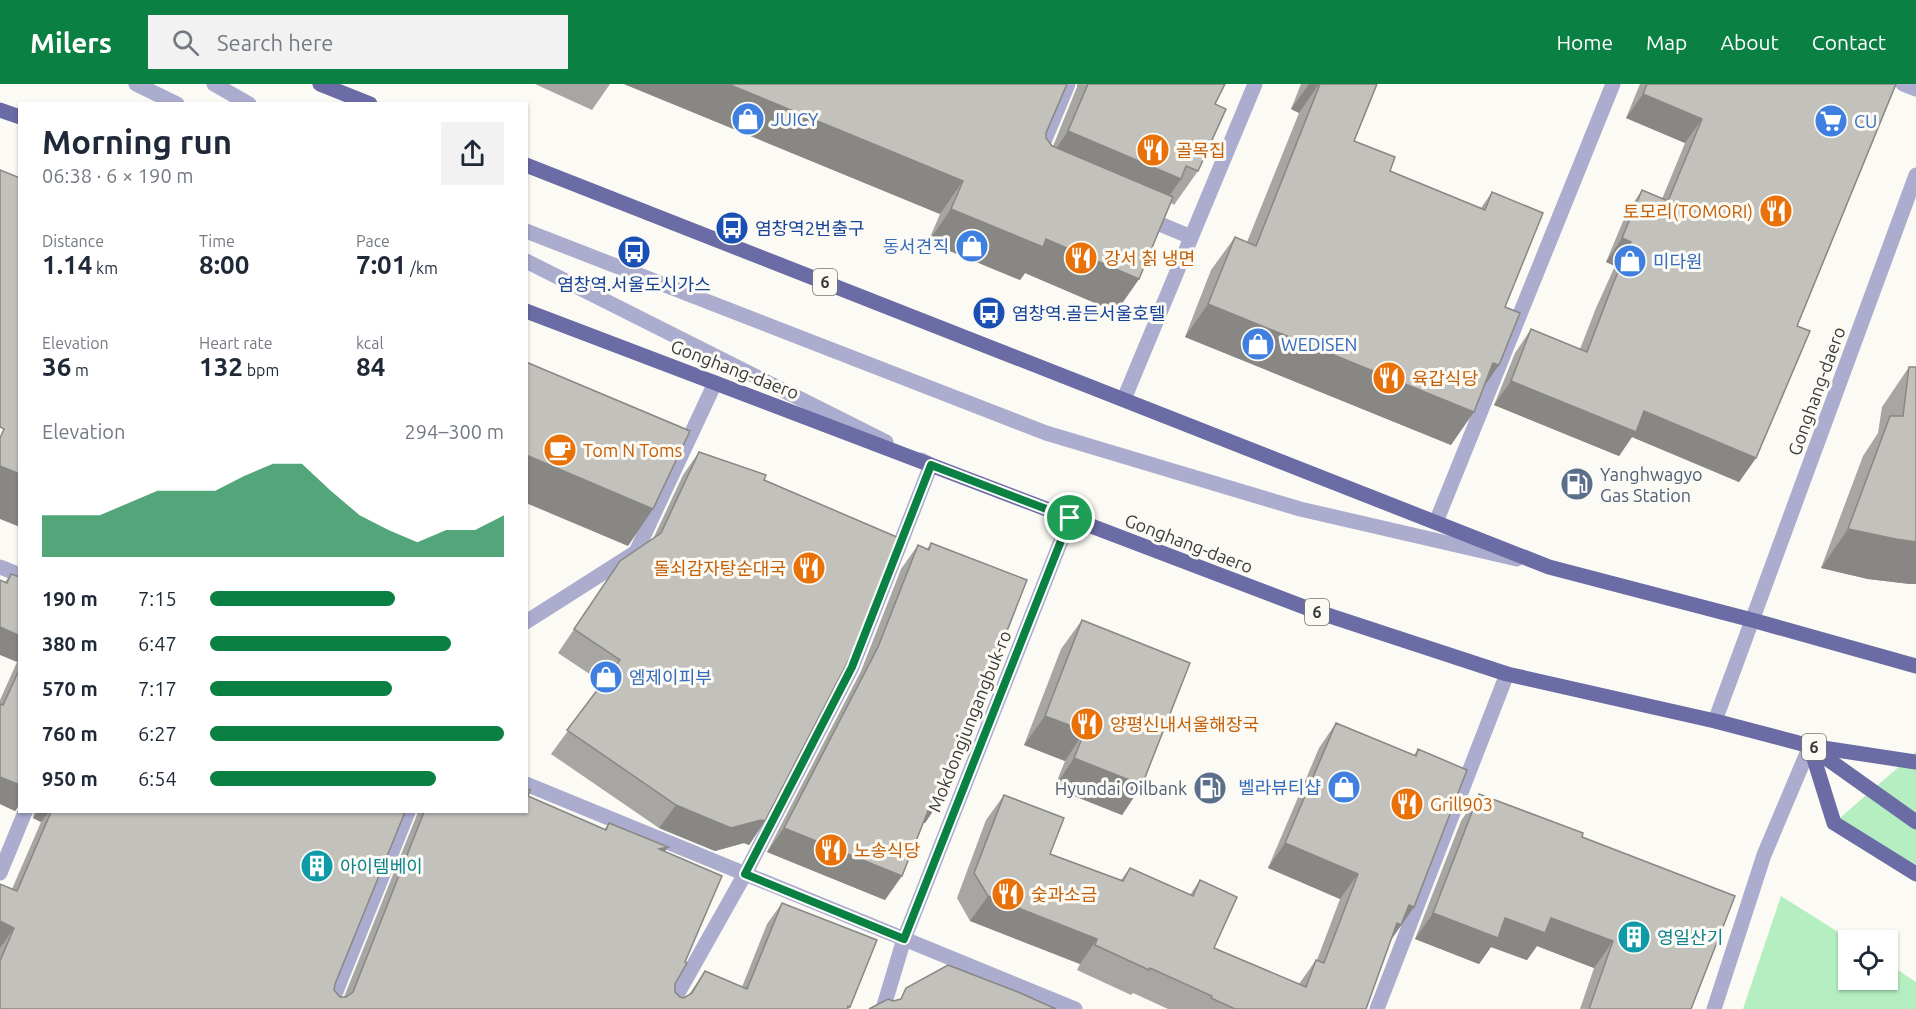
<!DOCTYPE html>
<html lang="en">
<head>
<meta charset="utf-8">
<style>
  body { margin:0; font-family:Ubuntu,"Noto Sans KR",sans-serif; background:#f2f2f3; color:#1f2937; height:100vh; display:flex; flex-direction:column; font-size:22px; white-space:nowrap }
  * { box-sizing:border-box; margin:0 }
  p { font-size:20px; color:#747a83 }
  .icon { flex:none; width:33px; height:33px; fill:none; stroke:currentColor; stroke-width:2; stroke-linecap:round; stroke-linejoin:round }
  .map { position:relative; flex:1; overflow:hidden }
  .side { position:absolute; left:18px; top:18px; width:510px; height:711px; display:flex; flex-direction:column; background:#fff; border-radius:0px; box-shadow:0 2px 4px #0004 }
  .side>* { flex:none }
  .controls { position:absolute; left:1838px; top:846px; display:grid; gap:12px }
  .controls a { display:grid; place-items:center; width:60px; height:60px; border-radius:0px; background:#fff; box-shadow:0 2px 4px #0004; font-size:30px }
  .pin { position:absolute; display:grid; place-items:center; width:51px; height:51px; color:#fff; margin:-26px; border:3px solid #fff; border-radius:50%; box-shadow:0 2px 6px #0007 }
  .round { display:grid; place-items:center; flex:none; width:63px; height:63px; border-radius:0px; background:#f2f2f3 }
  .overview { display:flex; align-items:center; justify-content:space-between; height:102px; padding:0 24px }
  h1 { font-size:33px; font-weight:600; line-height:45px }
  .metrics { display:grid; grid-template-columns:repeat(3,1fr); gap:9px; height:102px; padding:6px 24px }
  .metrics div { display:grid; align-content:center }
  .metrics b { font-size:26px; font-weight:600 }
  .metrics small { font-size:16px; font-weight:400 }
  .metrics p { font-size:16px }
  .chart { height:168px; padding:12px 24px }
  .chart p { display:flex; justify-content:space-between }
  .chart svg { width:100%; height:108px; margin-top:6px; fill:#0b8043; opacity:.7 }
  ul { padding:0 24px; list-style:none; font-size:20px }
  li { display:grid; grid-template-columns:96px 72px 1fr; align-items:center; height:45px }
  li i { height:15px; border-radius:8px; background:#0b8043 }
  header { display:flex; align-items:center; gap:36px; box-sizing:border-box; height:84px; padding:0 30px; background:#0b8043; color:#fff }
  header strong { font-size:28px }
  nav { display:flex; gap:33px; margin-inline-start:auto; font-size:21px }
  .search { width:420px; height:54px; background:#f2f2f3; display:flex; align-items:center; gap:15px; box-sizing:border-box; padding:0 21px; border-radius:0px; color:#747a83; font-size:22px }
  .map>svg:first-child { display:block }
  .green { fill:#b5efc1 }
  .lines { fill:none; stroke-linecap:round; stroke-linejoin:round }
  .service { stroke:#abacce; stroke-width:15 }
  .minor { stroke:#abacce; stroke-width:15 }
  .primary { stroke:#6b6ba6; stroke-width:15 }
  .wall { fill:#a7a6a2 }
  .shaded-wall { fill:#888784 }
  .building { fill:#c2c1bc; stroke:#888784; stroke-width:1.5 }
  .route-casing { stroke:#fff; stroke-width:12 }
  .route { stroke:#0b8043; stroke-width:8 }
  .labels { text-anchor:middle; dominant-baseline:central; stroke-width:6; stroke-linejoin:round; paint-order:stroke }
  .shield { fill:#fbfaf4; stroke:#757471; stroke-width:1.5 }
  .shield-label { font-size:16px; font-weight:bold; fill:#3c3b39 }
  .shop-label { font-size:18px; fill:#366cbe; stroke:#fbfaf4; text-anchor:start }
  .food-label { font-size:18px; fill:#c56008; stroke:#fbfaf4; text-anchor:start }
  .transit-label { font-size:18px; fill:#164399; stroke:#fbfaf4; text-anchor:start }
  .street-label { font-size:18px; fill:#3c3b39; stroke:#fbfaf4 }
  .service-label { font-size:18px; fill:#4e5e75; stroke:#fbfaf4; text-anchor:start }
  .culture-label { font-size:18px; fill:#0d838f; stroke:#fbfaf4; text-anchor:start }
</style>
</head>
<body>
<header>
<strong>Milers</strong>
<div class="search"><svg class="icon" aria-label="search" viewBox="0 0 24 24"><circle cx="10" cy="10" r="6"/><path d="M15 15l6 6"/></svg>Search here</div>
<nav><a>Home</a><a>Map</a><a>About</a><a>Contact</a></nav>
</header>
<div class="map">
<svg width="1916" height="925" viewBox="0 0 1916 925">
  <rect width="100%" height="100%" fill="#fbfaf4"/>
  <g class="green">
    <polygon points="1916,668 1916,790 1834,739"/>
    <polygon points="1781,812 1851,856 1848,856 1848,896 1887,896 1887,879 1916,898 1916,925 1743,925"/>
  </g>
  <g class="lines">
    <g class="service">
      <polyline points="136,0 177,20"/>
      <polyline points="214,0 249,20"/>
      <polyline points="526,147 1046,349 1300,425 1517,475"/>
      <polyline points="526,177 886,358"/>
      <polyline points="669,925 745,790 852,583 931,381 921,376"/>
    </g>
    <g class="minor">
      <polyline points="1903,0 1916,5"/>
      <polyline points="1038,72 1068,0"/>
      <polyline points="1143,133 1191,153"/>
      <polyline points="1124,315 1255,0"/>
      <polyline points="1436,438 1613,0"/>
      <polyline points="0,483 20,491"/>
      <polyline points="526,538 636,468 715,299"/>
      <polyline points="1715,637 1916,91"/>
      <polyline points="526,700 1075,925"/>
      <polyline points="0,789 25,728"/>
      <polyline points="329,925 408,728"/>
      <polyline points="883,925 904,855 1070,434"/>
      <polyline points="1377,925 1507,590"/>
      <polyline points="1714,925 1764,771 1810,662"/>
    </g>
    <g class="primary">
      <polyline points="320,0 370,20"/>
      <polyline points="0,26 20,33"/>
      <polyline points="526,81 1549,483 1752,536 1916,582"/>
      <polyline points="526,227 1312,526 1507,590 1715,637 1810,662 1916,678"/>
      <polyline points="1810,662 1834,739 1916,790"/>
      <polyline points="1812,664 1916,738"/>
    </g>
  </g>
  <g class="wall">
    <polygon points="535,0 610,0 592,26"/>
    <polygon points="624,0 1046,49 1046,54 1053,62 1077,3 1077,0 1225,0 1215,20 1198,87 1174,121 1171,119 1139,195 1116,228 1025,189 1020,196 928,158 940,130"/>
    <polygon points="1301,0 1377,0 1354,57 1390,87 1481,124 1492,108 1505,223 1484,302 1451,361 1185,253 1211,186 1235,153 1247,158 1299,29 1291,25"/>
    <polygon points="1640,0 1896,0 1797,242 1756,374 1739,398 1632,353 1619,372 1494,321 1515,269 1531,245 1580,265 1596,224 1615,182 1606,178 1626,130 1642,106 1662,115 1685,59 1626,34"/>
    <polygon points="1909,283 1910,500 1868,495 1821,484 1863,372 1878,349 1882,323"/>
    <polygon points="699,368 764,396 765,737 749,761 744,759 715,767 659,744 551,670 603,599 558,569 620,477 653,455 683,391"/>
    <polygon points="931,459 941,715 925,739 923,738 885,816 767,768 861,587 901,485 918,461 927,465"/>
    <polygon points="11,490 20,493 20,720 15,727 0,720 0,616 17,578 5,498"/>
    <polygon points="1082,536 1142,701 1122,731 1054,704 1065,677 1024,661 1061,565"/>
    <polygon points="1336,639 1414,671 1418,665 1414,823 1392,854 1366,925 1168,925 1133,909 1131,911 1077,886 1080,880 970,837 957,814 986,736 1004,711 1050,770 1121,796 1130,784 1190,811 1200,796 1214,864 1299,900 1316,876 1317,876 1340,815 1268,784 1319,664"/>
    <polygon points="1479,710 1582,753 1691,925 1580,925 1594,884 1537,862 1527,876 1491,863 1479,880 1415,855 1461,737"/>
    <polygon points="528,712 604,746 609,739 664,768 675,908 680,913 684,914 688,912 705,887 742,903 767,840 782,819 850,923 849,925 0,925 0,800 12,805 41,738 33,734 34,728 405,728 335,900 334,906 340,913 344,913 418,728 526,728"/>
  </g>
  <g class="shaded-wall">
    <polygon points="624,0 728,0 963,97 940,130"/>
    <polygon points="1309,0 1319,0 1299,29 1291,25"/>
    <polygon points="1643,10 1702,35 1685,59 1626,34"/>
    <polygon points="1068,47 1181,95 1158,128 1045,81"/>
    <polygon points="951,125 1046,155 1139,195 1116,228 1025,189 1020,196 928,158"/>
    <polygon points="1622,154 1631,158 1615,182 1606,178"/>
    <polygon points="1208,220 1474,328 1451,361 1185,253"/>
    <polygon points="1493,279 1499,281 1476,314"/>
    <polygon points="1511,297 1644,327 1756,374 1739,398 1632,353 1619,372 1494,321"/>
    <polygon points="526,371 653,425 628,462 526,419"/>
    <polygon points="0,382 20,390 20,443 0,435"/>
    <polygon points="1848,445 1916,458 1916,500 1910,500 1868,495 1821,484"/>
    <polygon points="0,543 20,552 20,574 17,578 0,571"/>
    <polygon points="1045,632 1085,647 1065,677 1024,661"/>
    <polygon points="1074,674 1142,701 1122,731 1054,704"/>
    <polygon points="0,693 20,701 20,720 15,727 0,720"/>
    <polygon points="934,712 941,715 925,739 917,736"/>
    <polygon points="676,721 761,736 765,737 749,761 744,759 715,767 659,744"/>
    <polygon points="38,728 49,728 41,738 33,734"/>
    <polygon points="784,744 902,792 885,816 767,768"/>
    <polygon points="1285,759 1358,790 1340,815 1268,784"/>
    <polygon points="668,763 653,784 659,765"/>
    <polygon points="988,812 1097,855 1080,880 970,837"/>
    <polygon points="1409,821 1414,823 1384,866 1380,864"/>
    <polygon points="1433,829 1505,834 1551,834 1613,857 1594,884 1537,862 1527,876 1491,863 1479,880 1415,855"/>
    <polygon points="0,837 14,844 0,864"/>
  </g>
  <g class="building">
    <polygon points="728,0 1067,0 1046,49 1046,54 1052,62 1173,113 1139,195 1046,155 1043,163 951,125 963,97"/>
    <polygon points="1088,0 1225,0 1215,20 1226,25 1198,87 1186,82 1181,95 1068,47"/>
    <polygon points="1320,0 1377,0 1354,57 1395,73 1390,87 1485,126 1492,108 1543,129 1505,223 1520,229 1499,281 1493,279 1474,328 1208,220 1235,153 1256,162"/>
    <polygon points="1647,0 1896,0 1797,242 1810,247 1756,374 1644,327 1636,348 1511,297 1531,245 1587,268 1613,200 1631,158 1622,154 1642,106 1668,117 1702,35 1643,10"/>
    <polygon points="0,86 20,94 20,390 0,382 0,354 4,345 0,343"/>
    <polygon points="526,278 690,347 653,425 526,371"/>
    <polygon points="1909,283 1916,283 1916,458 1896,455 1848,445 1890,332 1903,332"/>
    <polygon points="699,368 766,391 764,396 899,454 859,556 765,737 761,736 731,744 676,721 567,646 620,576 574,545 620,477 661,449"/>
    <polygon points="931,459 1027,496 941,715 934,712 902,792 784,744 878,563 918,461 929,466"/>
    <polygon points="11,490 20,493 20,552 0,543 0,496 7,499"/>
    <polygon points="1082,536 1190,579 1142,701 1074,674 1085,647 1045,632"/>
    <polygon points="20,584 20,701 0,693 0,620 3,621"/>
    <polygon points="1336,639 1416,672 1418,665 1467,686 1414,823 1409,821 1401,841 1397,839 1366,925 1235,925 1211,914 1212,912 1150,884 1149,886 1095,861 1097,855 988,812 974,789 1004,711 1064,734 1050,770 1123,797 1130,784 1193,812 1200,796 1237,813 1214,864 1306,903 1316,876 1324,879 1358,790 1285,759"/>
    <polygon points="526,705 530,706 528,712 606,746 609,739 668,763 659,765 722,792 685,878 687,879 675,900 675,908 680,913 684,914 692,909 705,887 747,905 782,819 877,856 850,923 848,922 847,925 0,925 0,877 14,844 0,837 0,800 17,807 51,728 405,728 335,900 334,906 340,913 346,913 353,908 424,728 526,728"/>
    <polygon points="1479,710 1583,749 1582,753 1735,812 1691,925 1589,925 1613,857 1551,834 1545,849 1505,834 1498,854 1433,829"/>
    <polygon points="948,881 1018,908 1056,925 869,925 888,915 893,917 901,915 906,904"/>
  </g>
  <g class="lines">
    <g class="route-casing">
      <polygon id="route" points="931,381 1070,434 904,855 745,790 852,583"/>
    </g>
    <use href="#route" class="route"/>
  </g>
  <defs>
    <g id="shop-disc" transform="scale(1.725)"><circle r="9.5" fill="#3f7fe0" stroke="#fbfaf4"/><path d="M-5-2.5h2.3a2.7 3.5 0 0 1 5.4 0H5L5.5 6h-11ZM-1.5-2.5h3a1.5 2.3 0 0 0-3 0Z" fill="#fff"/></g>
    <g id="supermarket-disc" transform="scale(1.725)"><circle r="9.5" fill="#3f7fe0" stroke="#fbfaf4"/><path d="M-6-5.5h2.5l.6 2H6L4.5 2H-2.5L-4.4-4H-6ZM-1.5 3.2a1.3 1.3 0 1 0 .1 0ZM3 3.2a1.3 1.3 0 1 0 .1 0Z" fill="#fff"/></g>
    <g id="restaurant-disc" transform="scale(1.725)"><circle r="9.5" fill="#e8710a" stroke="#fbfaf4"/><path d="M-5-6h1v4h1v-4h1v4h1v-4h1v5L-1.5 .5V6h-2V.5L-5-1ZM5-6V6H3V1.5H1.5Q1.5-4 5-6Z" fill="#fff"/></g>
    <g id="bus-disc" transform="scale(1.725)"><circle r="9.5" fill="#1a4fb4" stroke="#fbfaf4"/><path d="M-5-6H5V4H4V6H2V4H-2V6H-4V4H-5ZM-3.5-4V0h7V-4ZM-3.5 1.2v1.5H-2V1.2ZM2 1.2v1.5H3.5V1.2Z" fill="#fff"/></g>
    <g id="cafe-disc" transform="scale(1.725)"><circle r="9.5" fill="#e8710a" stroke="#fbfaf4"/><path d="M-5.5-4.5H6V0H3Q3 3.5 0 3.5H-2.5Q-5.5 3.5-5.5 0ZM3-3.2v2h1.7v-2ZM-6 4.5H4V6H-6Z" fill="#fff"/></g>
    <g id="fuel-disc" transform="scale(1.725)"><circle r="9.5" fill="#5c6f8a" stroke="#fbfaf4"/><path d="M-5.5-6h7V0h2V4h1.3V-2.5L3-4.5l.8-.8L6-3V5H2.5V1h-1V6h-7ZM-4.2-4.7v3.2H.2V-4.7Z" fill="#fff"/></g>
    <g id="building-disc" transform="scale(1.725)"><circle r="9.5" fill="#0f9aa8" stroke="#fbfaf4"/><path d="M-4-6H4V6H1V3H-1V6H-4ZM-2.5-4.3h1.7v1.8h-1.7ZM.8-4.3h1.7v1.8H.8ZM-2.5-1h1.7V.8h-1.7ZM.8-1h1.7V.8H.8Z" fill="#fff"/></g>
  </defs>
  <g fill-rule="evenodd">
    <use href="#shop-disc" x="748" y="35"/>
    <use href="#supermarket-disc" x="1831" y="37"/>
    <use href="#restaurant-disc" x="1153" y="66"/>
    <use href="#restaurant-disc" x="1776" y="127"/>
    <use href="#bus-disc" x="732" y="144"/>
    <use href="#shop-disc" x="972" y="162"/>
    <use href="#bus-disc" x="634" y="168"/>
    <use href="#restaurant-disc" x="1081" y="174"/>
    <use href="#shop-disc" x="1630" y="177"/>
    <use href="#bus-disc" x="989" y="229"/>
    <use href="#shop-disc" x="1258" y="260"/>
    <use href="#restaurant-disc" x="1389" y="294"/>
    <use href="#cafe-disc" x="560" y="366"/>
    <use href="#fuel-disc" x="1577" y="400"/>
    <use href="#restaurant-disc" x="809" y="484"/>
    <use href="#shop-disc" x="606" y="593"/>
    <use href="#restaurant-disc" x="1087" y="640"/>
    <use href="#shop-disc" x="1344" y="703"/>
    <use href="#fuel-disc" x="1210" y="704"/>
    <use href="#restaurant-disc" x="1407" y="720"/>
    <use href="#restaurant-disc" x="831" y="766"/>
    <use href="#building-disc" x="317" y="782"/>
    <use href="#restaurant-disc" x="1008" y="810"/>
    <use href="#building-disc" x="1634" y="853"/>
  </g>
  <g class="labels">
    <g class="shield">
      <rect x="813" y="185" width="24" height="26" rx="4.5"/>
      <rect x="1305" y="515" width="24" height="26" rx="4.5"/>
      <rect x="1802" y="650" width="24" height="26" rx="4.5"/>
    </g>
    <g class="shield-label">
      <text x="825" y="198">6</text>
      <text x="1317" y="528">6</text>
      <text x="1814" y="663">6</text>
    </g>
    <g class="shop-label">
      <text x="771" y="35">JUICY</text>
      <text x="1854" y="37">CU</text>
      <text x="949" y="162" text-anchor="end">동서견직</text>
      <text x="1653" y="177">미다원</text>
      <text x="1281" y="260">WEDISEN</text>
      <text x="629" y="593">엠제이피부</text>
      <text x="1321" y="703" text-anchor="end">벨라뷰티샵</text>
    </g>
    <g class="food-label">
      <text x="1176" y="66">골목집</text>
      <text x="1753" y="127" text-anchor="end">토모리(TOMORI)</text>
      <text x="1104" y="174">강서 칡 냉면</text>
      <text x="1412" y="294">육갑식당</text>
      <text x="583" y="366">Tom N Toms</text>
      <text x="786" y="484" text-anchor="end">돌쇠감자탕순대국</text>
      <text x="1110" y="640">양평신내서울해장국</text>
      <text x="1430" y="720">Grill903</text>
      <text x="854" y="766">노송식당</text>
      <text x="1031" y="810">숯과소금</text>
    </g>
    <g class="transit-label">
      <text x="755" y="144">염창역2번출구</text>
      <text x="634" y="200" text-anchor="middle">염창역.서울도시가스</text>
      <text x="1012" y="229">염창역.골든서울호텔</text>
    </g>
    <g class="street-label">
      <text transform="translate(735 285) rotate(21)">Gonghang-daero</text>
      <text transform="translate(1816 307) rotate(-70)">Gonghang-daero</text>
      <text transform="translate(1189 459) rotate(21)">Gonghang-daero</text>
      <text transform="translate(969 637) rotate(-68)">Mokdongjungangbuk-ro</text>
    </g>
    <g class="service-label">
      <text x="1600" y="390">Yanghwagyo<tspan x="1600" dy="21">Gas Station</tspan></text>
      <text x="1187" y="704" text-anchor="end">Hyundai Oilbank</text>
    </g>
    <g class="culture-label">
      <text x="340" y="782">아이템베이</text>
      <text x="1657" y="853">영일산기</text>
    </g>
  </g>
</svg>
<div class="controls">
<a><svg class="icon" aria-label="locate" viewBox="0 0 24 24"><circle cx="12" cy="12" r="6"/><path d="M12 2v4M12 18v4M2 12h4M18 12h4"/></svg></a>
</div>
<div class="pin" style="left:1070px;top:434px;background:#1e9e55"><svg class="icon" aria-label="arrive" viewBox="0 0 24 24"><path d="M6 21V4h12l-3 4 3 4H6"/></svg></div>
<section class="side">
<div class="overview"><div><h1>Morning run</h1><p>06:38 · 6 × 190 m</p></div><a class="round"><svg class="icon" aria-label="share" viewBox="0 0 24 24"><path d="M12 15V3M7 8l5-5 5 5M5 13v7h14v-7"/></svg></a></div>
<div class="metrics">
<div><p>Distance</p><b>1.14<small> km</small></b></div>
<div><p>Time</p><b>8:00</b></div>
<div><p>Pace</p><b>7:01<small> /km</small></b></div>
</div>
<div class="metrics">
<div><p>Elevation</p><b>36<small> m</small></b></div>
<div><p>Heart rate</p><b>132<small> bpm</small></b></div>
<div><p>kcal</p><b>84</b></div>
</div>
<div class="chart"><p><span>Elevation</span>294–300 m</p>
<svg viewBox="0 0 160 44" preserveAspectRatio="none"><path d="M0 44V27L10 27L20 27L30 22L40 17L50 17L60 17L70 11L80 6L90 6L100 17L110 27L120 33L130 38L140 33L150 33L160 27V44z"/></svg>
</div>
<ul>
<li><b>190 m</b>7:15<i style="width:63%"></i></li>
<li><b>380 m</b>6:47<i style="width:82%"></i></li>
<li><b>570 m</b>7:17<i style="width:62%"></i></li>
<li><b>760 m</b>6:27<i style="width:100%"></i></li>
<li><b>950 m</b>6:54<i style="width:77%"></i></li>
</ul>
</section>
</div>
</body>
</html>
